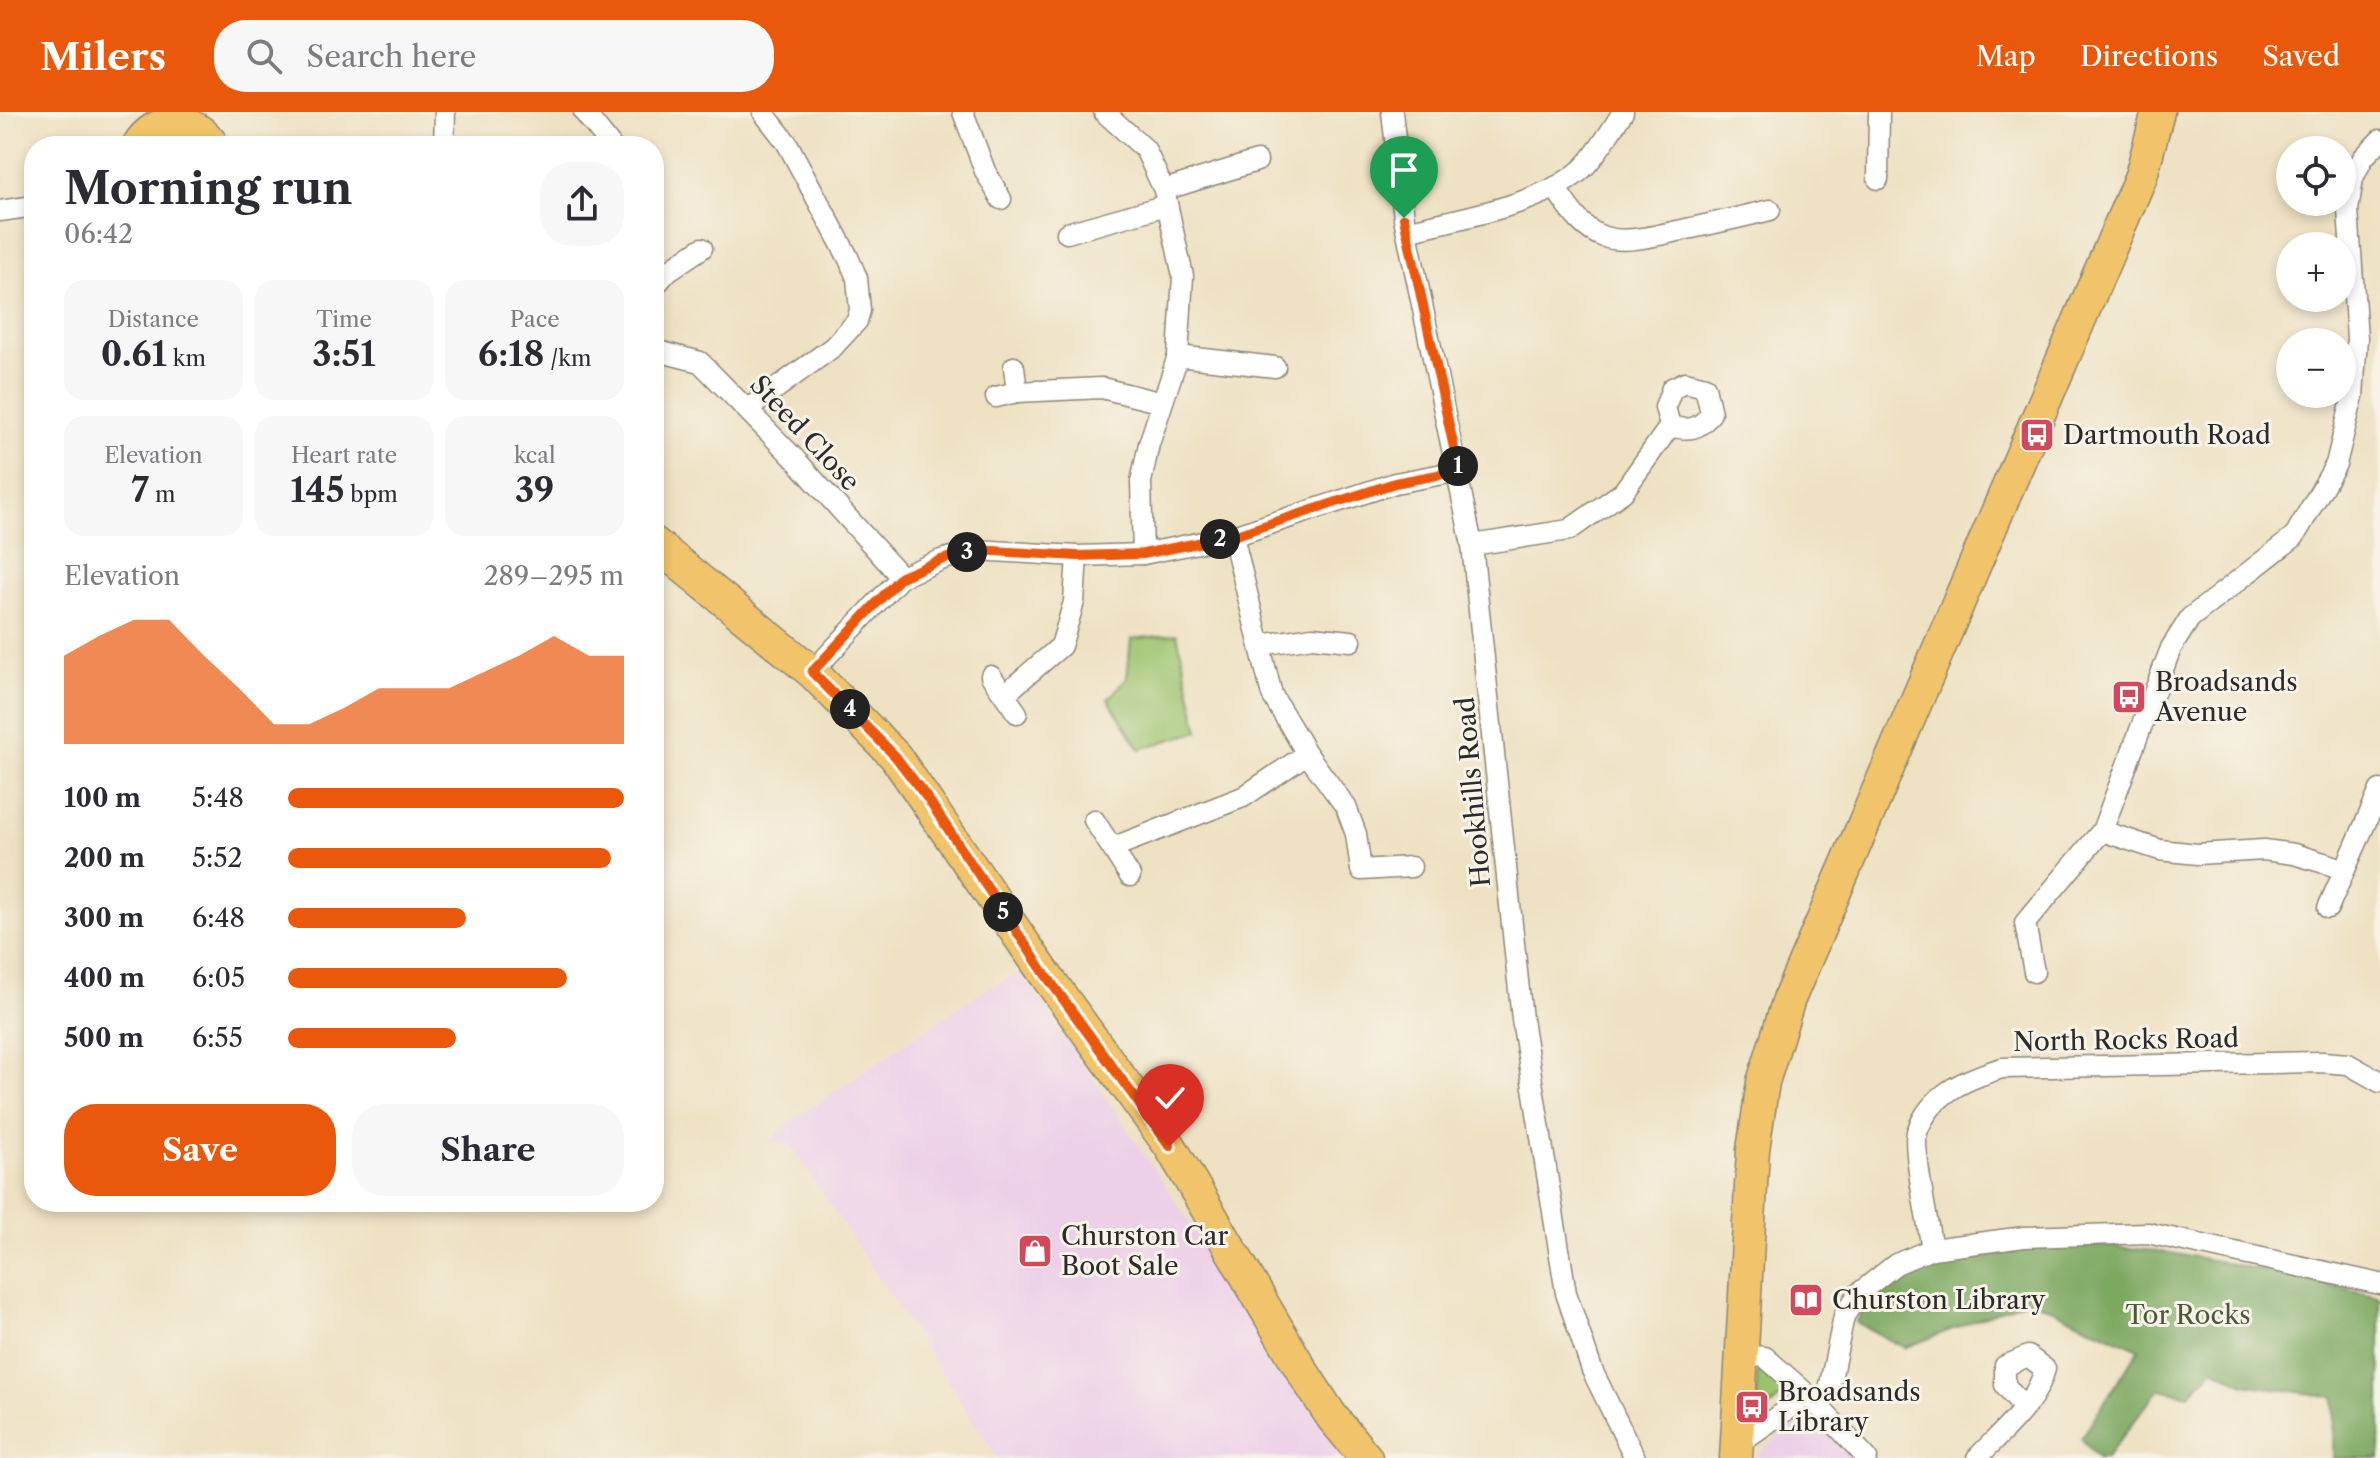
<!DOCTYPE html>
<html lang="en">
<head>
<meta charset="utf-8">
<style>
  body { margin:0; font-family:"Libre Caslon Text",serif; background:#f7f7f7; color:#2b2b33; height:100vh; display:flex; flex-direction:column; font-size:30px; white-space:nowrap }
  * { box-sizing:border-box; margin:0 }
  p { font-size:26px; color:#7c7c81 }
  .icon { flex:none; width:44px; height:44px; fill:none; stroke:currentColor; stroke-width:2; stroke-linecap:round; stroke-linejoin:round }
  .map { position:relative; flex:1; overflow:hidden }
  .details { position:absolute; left:24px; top:24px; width:640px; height:1076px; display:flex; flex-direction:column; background:#fff; border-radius:32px; box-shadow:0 4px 12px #0003 }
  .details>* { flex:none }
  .buttons { position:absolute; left:2276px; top:24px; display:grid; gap:16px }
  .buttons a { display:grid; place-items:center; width:80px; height:80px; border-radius:50%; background:#fff; box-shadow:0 4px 12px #0003; font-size:40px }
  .pin { position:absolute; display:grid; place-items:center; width:68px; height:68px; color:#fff; margin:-82px -34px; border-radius:50% 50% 50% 0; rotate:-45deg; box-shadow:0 0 8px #0007 }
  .pin .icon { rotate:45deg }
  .km { position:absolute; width:40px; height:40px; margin:-20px; border-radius:50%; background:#222; color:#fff; font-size:22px; line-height:40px; text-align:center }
  .round { display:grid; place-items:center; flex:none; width:84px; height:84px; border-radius:32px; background:#f7f7f7 }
  .head { display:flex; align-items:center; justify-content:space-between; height:136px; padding:0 40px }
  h1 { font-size:44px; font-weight:700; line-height:60px }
  .stats { display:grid; grid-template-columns:repeat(3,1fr); gap:12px; height:136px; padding:8px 40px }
  .stats div { display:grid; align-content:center; border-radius:20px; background:#f7f7f7; text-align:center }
  .stats b { font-size:34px; font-weight:700 }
  .stats small { font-size:22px; font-weight:400 }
  .stats p { font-size:22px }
  .chart { height:224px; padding:16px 40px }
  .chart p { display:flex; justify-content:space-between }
  .chart svg { width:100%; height:144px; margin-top:8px; fill:#ea580c; opacity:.7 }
  .primary-button { display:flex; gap:16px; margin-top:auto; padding:16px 40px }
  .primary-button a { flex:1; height:92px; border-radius:32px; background:#ea580c; color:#fff; font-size:32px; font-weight:700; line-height:92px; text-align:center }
  .primary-button a+a { background:#f7f7f7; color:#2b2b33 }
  ul { padding:0 40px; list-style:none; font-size:26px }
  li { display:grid; grid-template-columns:128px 96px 1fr; align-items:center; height:60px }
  li i { height:20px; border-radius:10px; background:#ea580c }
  header { display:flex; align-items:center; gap:48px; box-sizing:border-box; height:112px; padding:0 40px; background:#ea580c; color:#fff }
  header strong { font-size:38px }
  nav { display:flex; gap:44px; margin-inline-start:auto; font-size:28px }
  .search { width:560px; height:72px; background:#f7f7f7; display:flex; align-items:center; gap:20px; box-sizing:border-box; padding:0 28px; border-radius:32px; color:#7c7c81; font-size:30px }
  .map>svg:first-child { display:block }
  .built { fill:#edd0e8 }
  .green { fill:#9cc26c; stroke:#64764c; stroke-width:2 }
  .forest { fill:#7da860; stroke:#546a46; stroke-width:2 }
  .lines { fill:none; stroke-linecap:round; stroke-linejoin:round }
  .street-casing { stroke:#8c8676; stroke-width:23 }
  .primary-casing { stroke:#8c8676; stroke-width:35 }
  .street { stroke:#fff; stroke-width:20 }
  .primary { stroke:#f1c36a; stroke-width:32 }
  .route-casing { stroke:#fff; stroke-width:16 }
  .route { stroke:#ea580c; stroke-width:10 }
  .labels { text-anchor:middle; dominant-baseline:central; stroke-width:6; stroke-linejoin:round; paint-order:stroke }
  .street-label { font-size:26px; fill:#2b2b2b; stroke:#f7f3e8 }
  .poi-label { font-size:26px; fill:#2b2b2b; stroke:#f7f3e8; text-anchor:start }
  .park-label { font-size:26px; fill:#4d583e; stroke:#f7f3e8 }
</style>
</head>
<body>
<header>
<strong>Milers</strong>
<div class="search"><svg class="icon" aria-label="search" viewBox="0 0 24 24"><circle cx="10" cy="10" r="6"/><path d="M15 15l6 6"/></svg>Search here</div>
<nav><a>Map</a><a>Directions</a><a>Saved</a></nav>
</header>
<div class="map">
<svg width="2380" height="1346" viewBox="0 0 2380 1346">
  <rect width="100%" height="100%" fill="#f7f3e8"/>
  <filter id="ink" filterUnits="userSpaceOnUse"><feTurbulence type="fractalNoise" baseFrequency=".0125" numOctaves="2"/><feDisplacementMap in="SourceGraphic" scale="16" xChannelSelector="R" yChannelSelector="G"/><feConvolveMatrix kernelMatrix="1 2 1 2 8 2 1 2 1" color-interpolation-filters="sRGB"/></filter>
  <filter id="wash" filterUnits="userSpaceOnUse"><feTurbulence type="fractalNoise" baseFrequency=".006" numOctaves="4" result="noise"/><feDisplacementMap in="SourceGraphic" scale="32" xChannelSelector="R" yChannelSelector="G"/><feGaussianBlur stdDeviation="1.8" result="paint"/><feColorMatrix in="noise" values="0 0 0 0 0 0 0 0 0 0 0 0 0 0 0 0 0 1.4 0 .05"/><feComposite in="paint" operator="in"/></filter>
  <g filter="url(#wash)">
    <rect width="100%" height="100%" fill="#eee1c2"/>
    <g class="built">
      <polygon points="1025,858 1030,872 1348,1346 998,1346 790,1033 769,1030 784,1014 975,884"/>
      <polygon points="1806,1301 1852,1346 1755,1346 1755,1344"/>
    </g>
    <g class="green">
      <polygon points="1177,522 1199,619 1140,637 1108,587 1127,566 1131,527"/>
      <polygon points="1767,1257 1788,1279 1756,1307 1757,1260"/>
    </g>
    <path class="forest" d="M2088,1133C2188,1137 2282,1164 2380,1184V1346H2333L2334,1285L2244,1272L2214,1256L2189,1283L2159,1277L2106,1346H2097L2081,1326L2139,1237L2029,1187L1905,1236L1856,1210C1897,1132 2012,1135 2088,1133Z"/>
  </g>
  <g filter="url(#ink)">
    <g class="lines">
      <g class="street-casing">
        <g id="street">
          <polyline points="584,0 611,34"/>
          <polyline points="963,0 985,59 1001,87"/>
          <polyline points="1104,0 1145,37 1164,78 1183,164 1178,244 1149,332 1141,370 1143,442"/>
          <polyline points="1392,0 1404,106 1472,433 1522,907 1566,1181 1592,1258 1635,1346"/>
          <polyline points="444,34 445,0"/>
          <polyline points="1878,67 1879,0"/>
          <path d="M1555,75C1591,134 1610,134 1673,120C1706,113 1738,106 1770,98"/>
          <polyline points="1164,78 1257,49"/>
          <polyline points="0,99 34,94"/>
          <path d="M1407,119C1458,106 1551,92 1587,52C1601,36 1612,17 1623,0"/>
          <polyline points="1067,121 1167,93"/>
          <polyline points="654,175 668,159 702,136"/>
          <polyline points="654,238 700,250 795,347 901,465"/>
          <polyline points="1178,244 1275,255"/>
          <polyline points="1014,255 1017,280"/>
          <polyline points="996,285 1017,280 1102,276 1162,291"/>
          <polyline points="748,297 833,235 857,209 860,198 857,166 848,145 787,31 763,0"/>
          <polyline points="1233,424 1272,583 1307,642 1346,695 1356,722 1361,758 1411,755"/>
          <path d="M1472,433L1569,418L1623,380L1670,314L1665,295L1672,276L1685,270L1705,275L1711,301C1700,318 1688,319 1670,314"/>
          <polyline points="1261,533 1312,525 1351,529"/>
          <polyline points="812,560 901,465 941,448 976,438 1077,444 1143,442 1233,424 1395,371 1459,359"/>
          <polyline points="991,564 1017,601"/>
          <polyline points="1005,582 1061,534 1074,490 1077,444"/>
          <polyline points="1094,708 1130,764"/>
          <polyline points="2102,719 2160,738 2197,742 2264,738 2294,742 2344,757"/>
          <polyline points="1114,735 1243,685 1307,642"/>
          <polyline points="2328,796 2380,678"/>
          <polyline points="2034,860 2025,811 2102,719 2171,536 2190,506 2294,425 2336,352 2353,284 2357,226 2348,98 2353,66 2363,46 2380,28"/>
          <path d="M1932,1137C1929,1117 1912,1035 1917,1020C1931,981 1966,967 2002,956L2322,950L2348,952L2380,970"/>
          <polyline points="1739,1243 1765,1245 1808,1283"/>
          <polyline points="1818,1292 1828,1282 1844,1204 1859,1181 1896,1152 1932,1137 2024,1125 2148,1121 2380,1172"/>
          <polyline points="1736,1333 1808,1283 1867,1346"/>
          <path d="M1977,1346C2002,1319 2036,1293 2045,1257L2028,1244L2005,1254V1273L2024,1296"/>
        </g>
      </g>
      <g class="primary-casing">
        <g id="primary">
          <path d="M138,34C156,3 195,4 213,34"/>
          <polyline points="654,431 812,560 895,644 1045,862 1170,1034 1304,1262 1332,1305 1366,1346"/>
          <polyline points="1736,1346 1753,1038 1763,970 1789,887 2141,64 2158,0"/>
        </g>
      </g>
      <use href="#street" class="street"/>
      <use href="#primary" class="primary"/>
    </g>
  </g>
  <g class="lines" filter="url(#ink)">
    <g class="route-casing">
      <polyline id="route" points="1170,1034 1045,862 928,687 895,644 812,560 901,465 941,448 976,438 1077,444 1143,442 1233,424 1395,371 1459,359 1404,106"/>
    </g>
    <use href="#route" class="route"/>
  </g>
  <defs>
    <g id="bus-square" transform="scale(1.8)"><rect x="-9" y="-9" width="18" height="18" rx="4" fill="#d1495b" stroke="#f7f3e8"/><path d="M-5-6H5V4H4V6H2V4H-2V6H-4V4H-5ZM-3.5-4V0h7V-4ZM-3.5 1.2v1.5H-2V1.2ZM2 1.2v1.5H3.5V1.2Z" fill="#fff"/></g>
    <g id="shop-square" transform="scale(1.8)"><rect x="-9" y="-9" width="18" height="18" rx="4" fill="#d1495b" stroke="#f7f3e8"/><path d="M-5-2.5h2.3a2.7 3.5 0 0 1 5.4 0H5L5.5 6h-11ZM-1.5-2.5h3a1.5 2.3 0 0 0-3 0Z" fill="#fff"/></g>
    <g id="library-square" transform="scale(1.8)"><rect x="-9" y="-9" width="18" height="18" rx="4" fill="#d1495b" stroke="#f7f3e8"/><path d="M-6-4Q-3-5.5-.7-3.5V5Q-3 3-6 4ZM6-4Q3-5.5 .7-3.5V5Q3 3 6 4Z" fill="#fff"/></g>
  </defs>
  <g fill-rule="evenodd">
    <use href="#bus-square" x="2037" y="323"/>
    <use href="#bus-square" x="2129" y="585"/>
    <use href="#shop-square" x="1035" y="1139"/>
    <use href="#library-square" x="1806" y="1188"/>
    <use href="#bus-square" x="1752" y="1295"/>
  </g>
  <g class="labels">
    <g class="street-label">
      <text transform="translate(805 321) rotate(47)">Steed Close</text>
      <text transform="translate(1473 680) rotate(-95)">Hookhills Road</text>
      <text transform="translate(2126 928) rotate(-1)">North Rocks Road</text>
    </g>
    <g class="poi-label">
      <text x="2063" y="323">Dartmouth Road</text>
      <text x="2155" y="570">Broadsands<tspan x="2155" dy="30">Avenue</tspan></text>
      <text x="1061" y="1124">Churston Car<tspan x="1061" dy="30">Boot Sale</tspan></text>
      <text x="1832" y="1188">Churston Library</text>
      <text x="1778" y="1280">Broadsands<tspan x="1778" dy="30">Library</tspan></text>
    </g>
    <g class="park-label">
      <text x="2188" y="1203">Tor Rocks</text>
    </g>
  </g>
</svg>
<div class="buttons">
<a><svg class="icon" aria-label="locate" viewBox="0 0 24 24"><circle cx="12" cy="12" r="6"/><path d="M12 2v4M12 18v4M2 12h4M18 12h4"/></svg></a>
<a>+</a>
<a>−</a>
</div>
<div class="pin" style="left:1404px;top:106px;background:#1e9e55"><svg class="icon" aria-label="arrive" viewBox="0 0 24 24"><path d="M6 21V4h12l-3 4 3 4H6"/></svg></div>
<div class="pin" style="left:1170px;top:1034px;background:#d93025"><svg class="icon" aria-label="check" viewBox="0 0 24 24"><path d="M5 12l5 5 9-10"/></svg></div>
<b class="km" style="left:1458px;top:354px">1</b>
<b class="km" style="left:1220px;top:427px">2</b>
<b class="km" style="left:967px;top:440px">3</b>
<b class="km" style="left:850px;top:597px">4</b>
<b class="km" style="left:1003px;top:800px">5</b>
<section class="details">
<div class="head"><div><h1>Morning run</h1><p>06:42</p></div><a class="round"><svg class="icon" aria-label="share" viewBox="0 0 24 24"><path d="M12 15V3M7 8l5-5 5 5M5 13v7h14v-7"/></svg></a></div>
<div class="stats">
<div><p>Distance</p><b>0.61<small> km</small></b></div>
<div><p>Time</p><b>3:51</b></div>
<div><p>Pace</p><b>6:18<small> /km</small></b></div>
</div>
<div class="stats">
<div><p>Elevation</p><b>7<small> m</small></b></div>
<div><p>Heart rate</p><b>145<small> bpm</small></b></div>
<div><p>kcal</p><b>39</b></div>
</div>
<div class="chart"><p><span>Elevation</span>289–295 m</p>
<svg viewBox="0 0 160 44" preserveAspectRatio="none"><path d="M0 44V17L10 11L20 6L30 6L40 17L50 27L60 38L70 38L80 33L90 27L100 27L110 27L120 22L130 17L140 11L150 17L160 17V44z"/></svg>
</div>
<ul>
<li><b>100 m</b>5:48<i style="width:100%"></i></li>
<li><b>200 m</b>5:52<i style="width:96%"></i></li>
<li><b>300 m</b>6:48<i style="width:53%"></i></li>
<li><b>400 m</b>6:05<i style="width:83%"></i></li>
<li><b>500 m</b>6:55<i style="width:50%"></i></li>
</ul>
<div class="primary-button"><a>Save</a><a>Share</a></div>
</section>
</div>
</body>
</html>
